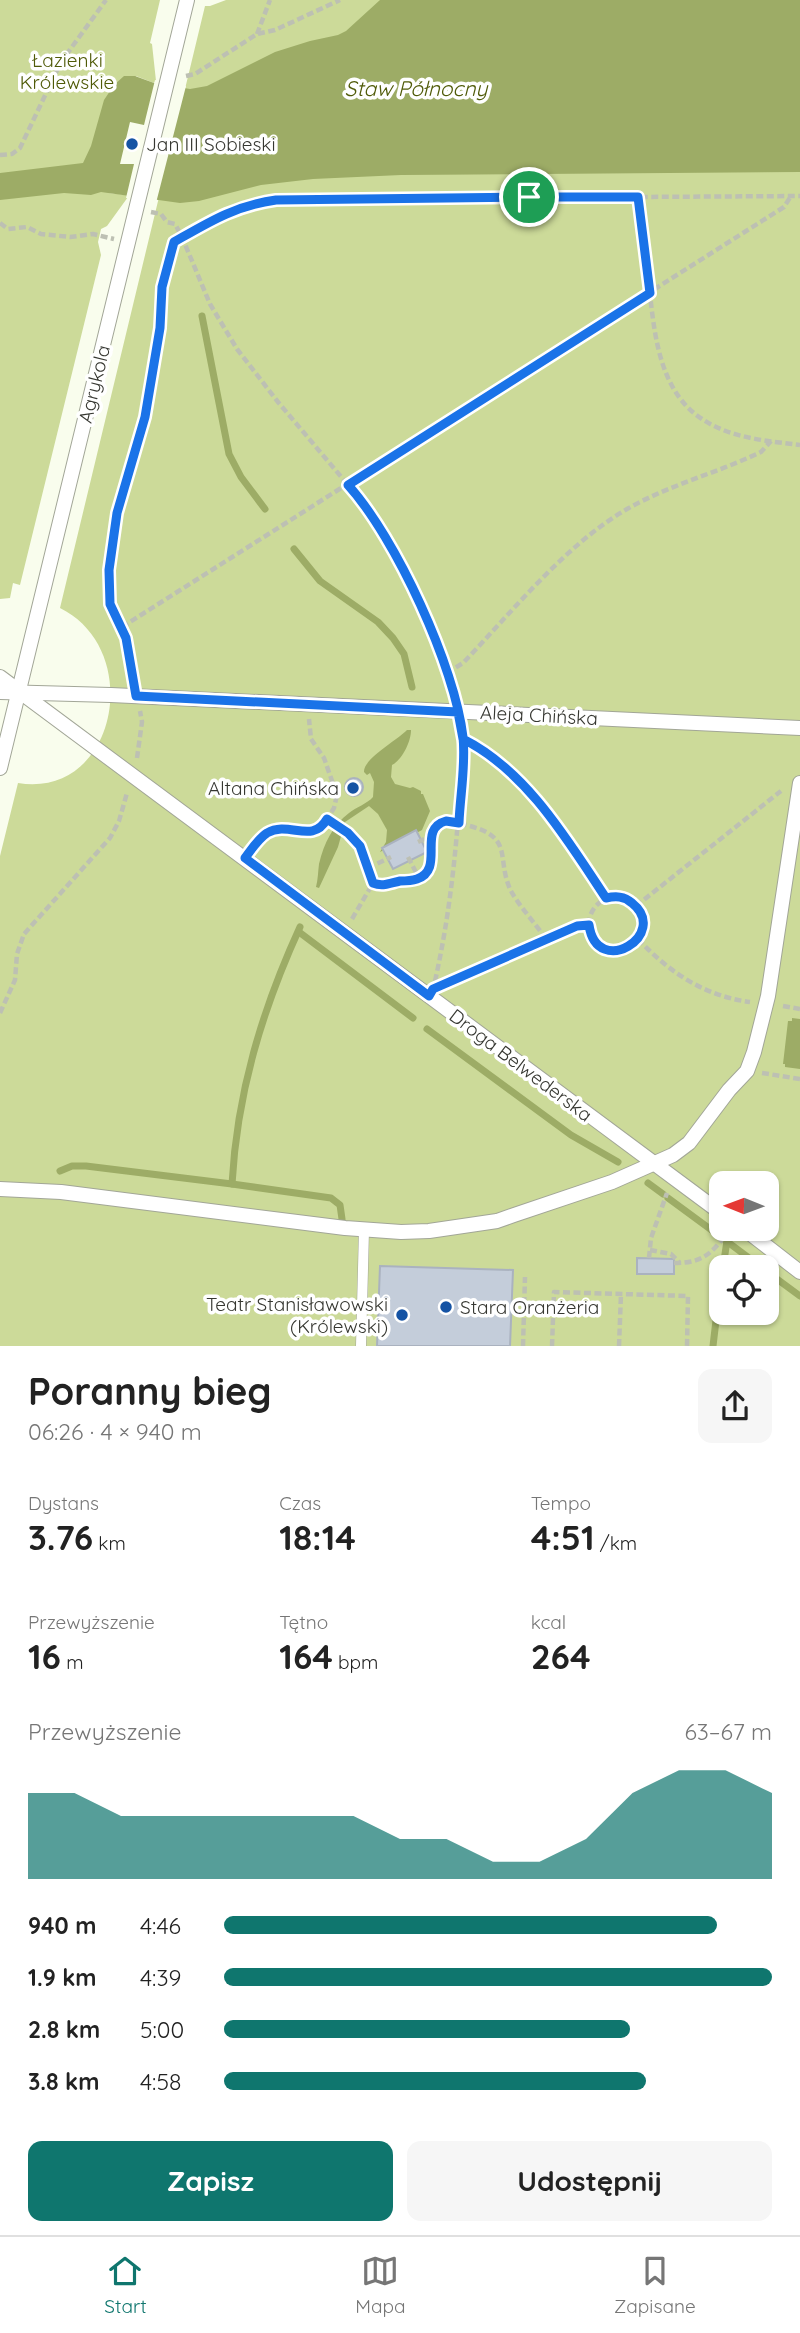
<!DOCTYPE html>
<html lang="pl">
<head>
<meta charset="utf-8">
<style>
  body { margin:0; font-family:Quicksand,sans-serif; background:#f6f6f6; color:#222; height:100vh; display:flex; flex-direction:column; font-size:26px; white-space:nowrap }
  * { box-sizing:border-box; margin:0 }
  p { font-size:23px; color:#767676 }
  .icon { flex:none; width:38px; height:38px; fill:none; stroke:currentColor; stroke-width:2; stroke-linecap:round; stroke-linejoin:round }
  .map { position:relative; height:1346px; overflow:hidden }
  .sheet { display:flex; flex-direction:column; background:#fff; flex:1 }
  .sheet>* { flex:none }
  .needle { width:46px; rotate:271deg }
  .buttons { position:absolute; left:709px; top:1171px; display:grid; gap:14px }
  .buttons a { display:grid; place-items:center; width:70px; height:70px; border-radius:14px; background:#fff; box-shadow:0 2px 5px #0004; font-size:35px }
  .pin { position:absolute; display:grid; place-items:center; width:60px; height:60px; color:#fff; margin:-30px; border:4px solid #fff; border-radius:50%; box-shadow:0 2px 7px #0007 }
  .round { display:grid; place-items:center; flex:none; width:74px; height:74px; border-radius:14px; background:#f6f6f6 }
  .summary { display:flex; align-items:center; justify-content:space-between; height:119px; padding:0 28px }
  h1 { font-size:38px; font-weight:700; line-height:52px }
  .figures { display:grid; grid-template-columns:repeat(3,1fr); gap:10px; height:119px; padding:7px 28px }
  .figures div { display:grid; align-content:center }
  .figures b { font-size:35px; font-weight:700 }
  .figures small { font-size:19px; font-weight:400 }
  .figures p { font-size:19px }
  .chart { height:196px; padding:14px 28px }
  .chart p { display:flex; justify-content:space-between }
  .chart svg { width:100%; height:126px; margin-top:7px; fill:#0f766e; opacity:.7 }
  .cta { display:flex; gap:14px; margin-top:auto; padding:14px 28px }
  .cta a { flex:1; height:80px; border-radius:14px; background:#0f766e; color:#fff; font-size:28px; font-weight:700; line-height:80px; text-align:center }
  .cta a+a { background:#f6f6f6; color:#222 }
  ul { padding:0 28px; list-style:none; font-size:23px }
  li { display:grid; grid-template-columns:112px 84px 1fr; align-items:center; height:52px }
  li i { height:18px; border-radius:9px; background:#0f766e }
  .tab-bar { display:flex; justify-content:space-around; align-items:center; height:98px; border-top:2px solid #e0e0e0; background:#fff; font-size:19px; color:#767676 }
  .tab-bar a { display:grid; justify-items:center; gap:4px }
  .tab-bar .on { color:#0f766e }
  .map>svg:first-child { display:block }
  .green { fill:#ccda99; fill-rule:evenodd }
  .water { fill:#9dac66 }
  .pier { fill:#f9fded }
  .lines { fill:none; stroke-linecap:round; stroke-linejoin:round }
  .stream { stroke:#9dac66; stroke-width:7 }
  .building { fill:#c4cdda; stroke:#aab2bf; stroke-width:2 }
  .service-casing { stroke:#a2a697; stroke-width:11 }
  .pedestrian-casing { stroke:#a2a697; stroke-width:16 }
  .path { stroke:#bdc0b3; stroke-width:4.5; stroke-dasharray:7 3.5; stroke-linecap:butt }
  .service { stroke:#fff; stroke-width:10 }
  .pedestrian { stroke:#fff; stroke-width:14 }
  .route-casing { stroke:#fff; stroke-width:14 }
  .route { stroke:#1a73e8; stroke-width:9 }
  .poi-dot { fill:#1553a4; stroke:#fff; stroke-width:2.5 }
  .labels { text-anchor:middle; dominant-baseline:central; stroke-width:7; stroke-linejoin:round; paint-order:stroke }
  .park-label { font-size:19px; fill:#4f5a07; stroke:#fff }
  .poi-label { font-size:19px; fill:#363731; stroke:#fff; text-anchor:start }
  .street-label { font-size:19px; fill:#363731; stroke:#fff }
  .water-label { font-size:21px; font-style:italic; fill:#505b09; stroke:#fff }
</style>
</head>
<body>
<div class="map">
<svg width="800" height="1346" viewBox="0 0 800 1346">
  <rect width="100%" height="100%" fill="#f9fded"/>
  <g class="green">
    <polygon points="0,0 160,0 150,43 152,44 156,81 154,83 136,76 109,193 127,195 128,197 107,226 101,229 98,242 101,255 20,585 13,583 10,598 0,599"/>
    <path d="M226,0H800V1346H0V856L18,783C117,799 145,650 60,608L205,6H210ZM721,1183H766V1228H721ZM721,1267H766V1312H721Z"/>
  </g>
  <g class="water">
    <polygon points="380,0 800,0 800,172 401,175 313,179 261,185 199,201 180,203 101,192 91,195 64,193 0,200 0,173 83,163 91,146 104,100 114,85 124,76 135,76 154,83 190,89 207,86 275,52 310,41 338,35 346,31"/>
    <path d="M407,730H411C411,742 402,760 392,765L391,777L395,784L410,788L413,787L421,791V794H423L430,811L422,830L380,852L386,842L387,830L378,814L369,806L345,822L338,847L319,888L316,887C318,879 318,872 319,864C324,843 333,825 349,813C356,807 367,804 373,797L374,782L370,773L367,775L364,772C363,759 396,741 407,730Z"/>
    <polygon points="792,1018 800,1019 800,1069 785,1067 785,1064 783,1064 788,1021 792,1021"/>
  </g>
  <polygon class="pier" points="155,80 186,86 156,203 126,198 134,164 120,164 130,122 144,125"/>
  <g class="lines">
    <g class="stream">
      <polyline points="202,316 229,454 241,477 265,509"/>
      <polyline points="294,549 320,581 378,622 393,638 404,654 412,687"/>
      <polyline points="299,932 413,1018"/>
      <polyline points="427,1029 571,1135 618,1162"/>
      <path d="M60,1171L72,1166H86L232,1184C237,1093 262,1010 300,927"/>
      <polyline points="648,1183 663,1194"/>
      <polyline points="232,1184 331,1198 340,1205 342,1219"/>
      <polyline points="668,1198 721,1237"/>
      <polyline points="725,1240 761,1267"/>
      <polyline points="723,1267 727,1241"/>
      <polyline points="766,1271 800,1296"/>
      <polyline points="713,1346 721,1278"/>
    </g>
  </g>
  <g class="building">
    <circle cx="354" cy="787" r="9"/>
    <polygon points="416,830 427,852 393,869 382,848"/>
    <polygon points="637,1258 674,1259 674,1274 637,1274"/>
    <polygon points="380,1266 513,1270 510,1346 377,1346"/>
  </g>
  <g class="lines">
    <g class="service-casing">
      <polyline id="service" points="361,1346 364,1230"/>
    </g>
    <g class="pedestrian-casing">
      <g id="pedestrian">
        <polyline points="0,677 721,1213"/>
        <polyline points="0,692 111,695 800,728"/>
        <polyline points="0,768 187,0"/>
        <polyline points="0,1189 61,1192 345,1228 401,1232 429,1231 497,1221 514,1215 612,1182 673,1155 689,1143 729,1090 747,1071 754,1052 768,996 800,783"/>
        <polyline points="743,1228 800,1272"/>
      </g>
    </g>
    <g class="path">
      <polyline points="257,34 270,0"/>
      <polyline points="186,76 195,74 257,34 275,30 340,0"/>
      <polyline points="0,155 12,154 20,148 61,62 106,0"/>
      <path d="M638,197C640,223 645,250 648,277C654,326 656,389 702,419C730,438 767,441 800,445"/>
      <polyline points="151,212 161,214 167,222 175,224 182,237 210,304 237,349 278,402 354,492 393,553 428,623 454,694"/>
      <polyline points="0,223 8,229 27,227 41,234 70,237 93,234 114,239"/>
      <polyline points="122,627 784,207 791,196"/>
      <path d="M447,673L463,663C512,612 565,545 627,509C669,485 717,473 761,452L771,441"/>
      <path d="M132,679L126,638L110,604L109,584L112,543L120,500L145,417L160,328L162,287L174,242C220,215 244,203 299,199L800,196"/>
      <path d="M463,739C527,770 568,841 606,898"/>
      <polyline points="137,758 142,722 140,711"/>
      <path d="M327,819C359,840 362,844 371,881C380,889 415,881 425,874C436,857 424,836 440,823C449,820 457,823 466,825C516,837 495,858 511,891C519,906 536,924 546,939"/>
      <polyline points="418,842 431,836"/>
      <polyline points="253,847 267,833 279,829 315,832 323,825 334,808 337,795 324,758 311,739 309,719"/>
      <polyline points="408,857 419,878"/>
      <polyline points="368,868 391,857"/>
      <circle cx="616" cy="924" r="27"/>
      <polyline points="636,906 781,791"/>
      <polyline points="352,919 373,883"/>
      <path d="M638,939C669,972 704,996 750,1002"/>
      <path d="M435,981C453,901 459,821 463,739L461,730"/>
      <polyline points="444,984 575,926 589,925"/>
      <polyline points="783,1006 800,1009"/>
      <polyline points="0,1013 15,980 17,954 24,934 110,838 119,821 127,793"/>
      <polyline points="762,1073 800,1079"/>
      <polyline points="650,1250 671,1254 679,1262"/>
      <polyline points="649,1258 651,1238 667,1193"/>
      <path d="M674,1263C703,1263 711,1254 728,1232"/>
      <polyline points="523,1346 525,1277"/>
      <polyline points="552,1346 554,1292 688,1296 687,1346"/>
      <polyline points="619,1346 621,1294"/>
    </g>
    <use href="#service" class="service"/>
    <use href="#pedestrian" class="pedestrian"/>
  </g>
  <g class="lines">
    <g class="route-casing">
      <path id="route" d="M529,197H638L650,293L348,485C396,538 455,667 463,737C466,765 460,796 459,823L446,821C416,829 446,869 417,879C411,881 406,881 400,881C390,883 383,887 373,883L360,846L348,833L327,819C312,845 289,820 267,833C258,839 251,850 245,858L429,996L433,989L577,926L589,925C597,980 671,934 632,903C624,896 616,896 606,898C568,841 527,771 463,739L458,712L136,696L126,638L110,604L109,570L117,513L145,417L160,328L162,287L174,242C209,222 234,206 276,200L529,197"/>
    </g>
    <use href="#route" class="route"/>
  </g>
  <g class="poi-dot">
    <circle cx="132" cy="144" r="7"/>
    <circle cx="353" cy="788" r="7"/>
    <circle cx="446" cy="1307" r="7"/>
    <circle cx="402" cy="1315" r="7"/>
  </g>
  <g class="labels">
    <g class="park-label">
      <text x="67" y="60">Łazienki<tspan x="67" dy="22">Królewskie</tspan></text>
    </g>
    <g class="poi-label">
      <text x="146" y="144">Jan III Sobieski</text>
      <text x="339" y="788" text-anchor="end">Altana Chińska</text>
      <text x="388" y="1304" text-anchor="end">Teatr Stanisławowski<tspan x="388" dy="22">(Królewski)</tspan></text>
      <text x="460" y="1307">Stara Oranżeria</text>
    </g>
    <g class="street-label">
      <text transform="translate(94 384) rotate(-76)">Agrykola</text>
      <text transform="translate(539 715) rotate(3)">Aleja Chińska</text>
      <text transform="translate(521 1065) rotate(37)">Droga Belwederska</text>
    </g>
    <g class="water-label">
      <text x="416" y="88">Staw Północny</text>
    </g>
  </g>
</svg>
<div class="buttons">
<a><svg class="needle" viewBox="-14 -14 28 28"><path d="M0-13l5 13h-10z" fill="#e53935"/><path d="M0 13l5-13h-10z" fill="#767676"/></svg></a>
<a><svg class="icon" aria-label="locate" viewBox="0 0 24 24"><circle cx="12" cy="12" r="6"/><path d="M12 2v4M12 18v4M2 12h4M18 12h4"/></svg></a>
</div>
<div class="pin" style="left:529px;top:197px;background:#1e9e55"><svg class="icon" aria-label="arrive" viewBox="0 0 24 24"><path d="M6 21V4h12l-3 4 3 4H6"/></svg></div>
</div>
<section class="sheet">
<div class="summary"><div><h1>Poranny bieg</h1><p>06:26 · 4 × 940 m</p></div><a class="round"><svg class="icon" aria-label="share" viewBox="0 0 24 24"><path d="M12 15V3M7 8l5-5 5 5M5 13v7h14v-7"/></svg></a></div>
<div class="figures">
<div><p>Dystans</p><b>3.76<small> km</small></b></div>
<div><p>Czas</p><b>18:14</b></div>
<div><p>Tempo</p><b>4:51<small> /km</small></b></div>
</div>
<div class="figures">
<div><p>Przewyższenie</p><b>16<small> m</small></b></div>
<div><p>Tętno</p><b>164<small> bpm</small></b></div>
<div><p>kcal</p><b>264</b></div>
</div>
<div class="chart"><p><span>Przewyższenie</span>63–67 m</p>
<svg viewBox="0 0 160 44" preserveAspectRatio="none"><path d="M0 44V14L10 14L20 22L30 22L40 22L50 22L60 22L70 22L80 30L90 30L100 38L110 38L120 30L130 14L140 6L150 6L160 14V44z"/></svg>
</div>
<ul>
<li><b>940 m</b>4:46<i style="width:90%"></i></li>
<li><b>1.9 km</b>4:39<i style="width:100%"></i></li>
<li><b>2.8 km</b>5:00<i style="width:74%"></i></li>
<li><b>3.8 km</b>4:58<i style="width:77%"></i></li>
</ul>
<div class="cta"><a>Zapisz</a><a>Udostępnij</a></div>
</section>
<nav class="tab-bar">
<a class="on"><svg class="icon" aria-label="home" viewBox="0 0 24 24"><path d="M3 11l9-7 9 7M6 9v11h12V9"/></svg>Start</a>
<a><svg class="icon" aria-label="map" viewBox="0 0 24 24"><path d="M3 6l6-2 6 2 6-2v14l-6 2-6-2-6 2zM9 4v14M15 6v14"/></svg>Mapa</a>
<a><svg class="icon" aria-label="saved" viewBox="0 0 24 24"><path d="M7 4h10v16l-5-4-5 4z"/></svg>Zapisane</a>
</nav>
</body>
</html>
